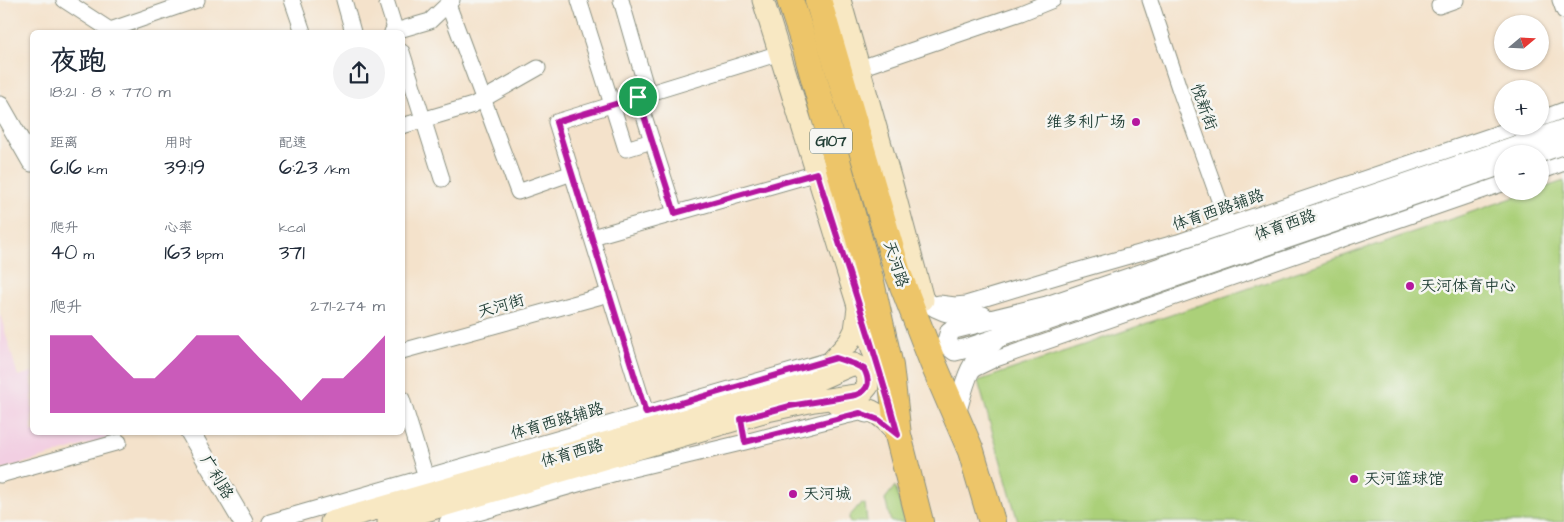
<!DOCTYPE html>
<html lang="zh">
<head>
<meta charset="utf-8">
<style>
  body { margin:0; font-family:"Architects Daughter","LXGW WenKai TC",sans-serif; background:#f2f2f3; color:#1f2937; height:100vh; display:flex; flex-direction:column; font-size:19px; white-space:nowrap }
  * { box-sizing:border-box; margin:0 }
  p { font-size:16px; color:#747a83 }
  .icon { flex:none; width:28px; height:28px; fill:none; stroke:currentColor; stroke-width:2; stroke-linecap:round; stroke-linejoin:round }
  .map { position:relative; flex:1; overflow:hidden }
  .drawer { position:absolute; left:30px; top:30px; width:375px; height:405px; display:flex; flex-direction:column; background:#fff; border-radius:8px; box-shadow:0 1px 4px #0004 }
  .drawer>* { flex:none }
  .needle { width:32px; rotate:71deg }
  .buttons { position:absolute; left:1494px; top:15px; display:grid; gap:10px }
  .buttons a { display:grid; place-items:center; width:55px; height:55px; border-radius:50%; background:#fff; box-shadow:0 1px 4px #0004; font-size:25px }
  .pin { position:absolute; display:grid; place-items:center; width:42px; height:42px; color:#fff; margin:-21px; border:2px solid #fff; border-radius:50%; box-shadow:0 1px 5px #0007 }
  .round { display:grid; place-items:center; flex:none; width:52px; height:52px; border-radius:26px; background:#f2f2f3 }
  .summary { display:flex; align-items:center; justify-content:space-between; height:85px; padding:0 20px }
  h1 { font-size:28px; font-weight:600; line-height:38px }
  .metrics { display:grid; grid-template-columns:repeat(3,1fr); gap:8px; height:85px; padding:5px 20px }
  .metrics div { display:grid; align-content:center }
  .metrics b { font-size:21px; font-weight:600 }
  .metrics small { font-size:14px; font-weight:400 }
  .metrics p { font-size:14px }
  .chart { height:140px; padding:10px 20px }
  .chart p { display:flex; justify-content:space-between }
  .chart svg { width:100%; height:90px; margin-top:5px; fill:#b5179e; opacity:.7 }
  .map>svg:first-child { display:block }
  .built { fill:#f2cfe2 }
  .green { fill:#abd079; stroke:#658656 }
  .lines { fill:none; stroke-linecap:round; stroke-linejoin:round }
  .minor-casing { stroke:#8a9080; stroke-width:17 }
  .tertiary-casing { stroke:#8a9080; stroke-width:21 }
  .secondary-casing { stroke:#8a9080; stroke-width:23 }
  .trunk-casing { stroke:#8a9080; stroke-width:28 }
  .minor { stroke:#fff; stroke-width:15 }
  .tertiary { stroke:#fff; stroke-width:19 }
  .secondary { stroke:#f8e8c3; stroke-width:21 }
  .trunk { stroke:#edc569; stroke-width:26 }
  .route-casing { stroke:#fff; stroke-width:10 }
  .route { stroke:#b5179e; stroke-width:6 }
  .poi-dot { fill:#b5179e; stroke:#f6f6f2; stroke-width:2 }
  .labels { text-anchor:middle; dominant-baseline:central; stroke-width:5; stroke-linejoin:round; paint-order:stroke }
  .shield { fill:#f6f6f2; stroke:#60746d; stroke-width:1 }
  .shield-label { font-size:15px; font-weight:bold; fill:#1f3d34 }
  .street-label { font-size:16px; fill:#1f3d34; stroke:#f6f6f2 }
  .poi-label { font-size:16px; fill:#1f3d34; stroke:#f6f6f2; text-anchor:start }
</style>
</head>
<body>
<div class="map">
<svg width="1564" height="522" viewBox="0 0 1564 522">
  <rect width="100%" height="100%" fill="#f6f6f2"/>
  <filter id="ink" filterUnits="userSpaceOnUse"><feTurbulence type="fractalNoise" baseFrequency=".02" numOctaves="2"/><feDisplacementMap in="SourceGraphic" scale="10" xChannelSelector="R" yChannelSelector="G"/><feConvolveMatrix kernelMatrix="1 2 1 2 8 2 1 2 1" color-interpolation-filters="sRGB"/></filter>
  <filter id="wash" filterUnits="userSpaceOnUse"><feTurbulence type="fractalNoise" baseFrequency=".0096" numOctaves="4" result="noise"/><feDisplacementMap in="SourceGraphic" scale="20" xChannelSelector="R" yChannelSelector="G"/><feGaussianBlur stdDeviation="1.12" result="paint"/><feColorMatrix in="noise" values="0 0 0 0 0 0 0 0 0 0 0 0 0 0 0 0 0 1.4 0 .05"/><feComposite in="paint" operator="in"/></filter>
  <g filter="url(#wash)">
    <rect width="100%" height="100%" fill="#f4e2cb"/>
    <polygon class="built" points="0,314 18,376 32,372 32,432 114,432 116,436 0,470"/>
    <g class="green">
      <polygon points="1564,181 1564,522 1018,522 978,381 1533,191 1540,191 1540,189"/>
      <polygon points="895,486 905,522 891,522 885,499"/>
      <polygon points="861,503 865,504 867,522 850,522 849,517"/>
    </g>
  </g>
  <g filter="url(#ink)">
    <g class="lines">
      <g class="minor-casing">
        <g id="minor">
          <polyline points="64,0 110,30 197,0"/>
          <polyline points="292,0 303,32"/>
          <polyline points="344,0 353,32"/>
          <polyline points="386,0 396,32"/>
          <polyline points="579,0 626,149 652,141"/>
          <polyline points="621,0 648,94"/>
          <polyline points="1150,0 1179,88 1228,225"/>
          <polyline points="1560,0 1564,11"/>
          <polyline points="448,4 518,192 572,173"/>
          <polyline points="1439,6 1456,0"/>
          <polyline points="392,32 430,21 452,0"/>
          <polyline points="402,52 442,179"/>
          <polyline points="860,68 1021,13 1053,0"/>
          <polyline points="638,97 675,213"/>
          <polyline points="1540,119 1564,110"/>
          <polyline points="402,126 473,105 538,68"/>
          <polyline points="1540,172 1564,163"/>
          <polyline points="592,237 817,173"/>
          <polyline points="939,303 955,305 966,304 1062,275 1178,242 1519,126"/>
          <polyline points="402,351 609,294"/>
          <polyline points="968,372 993,360 1502,184"/>
          <polyline points="402,399 429,487"/>
          <polyline points="646,413 556,122 780,53"/>
          <polyline points="0,475 119,442"/>
          <polyline points="270,522 833,359"/>
          <polyline points="447,522 616,473 745,442 846,416 860,413 866,415"/>
        </g>
      </g>
      <g class="tertiary-casing">
        <g id="tertiary">
          <polyline points="0,106 32,162"/>
          <polyline points="1536,154 1564,144"/>
          <polyline points="1502,165 971,347 955,351 950,347 947,341 950,331 954,329 1047,306 1564,129"/>
          <path d="M913,290C934,312 953,316 983,316"/>
          <path d="M956,414C964,386 969,358 994,342"/>
          <polyline points="190,432 243,522"/>
        </g>
      </g>
      <g class="secondary-casing">
        <g id="secondary">
          <polyline points="763,0 858,306 880,372"/>
          <polyline points="840,0 892,184 923,300"/>
          <polyline points="820,374 849,342 855,330 858,308"/>
          <path d="M836,403C866,406 880,410 898,435"/>
          <path d="M331,522L785,391L813,382L854,364C864,368 868,375 868,386L862,393L856,395L814,401L767,411L388,522"/>
        </g>
      </g>
      <g class="trunk-casing">
        <g id="trunk">
          <polyline points="790,0 805,46 871,282 890,366 898,435 920,522"/>
          <polyline points="818,0 898,273 933,363 971,451 992,522"/>
        </g>
      </g>
      <use href="#minor" class="minor"/>
      <use href="#tertiary" class="tertiary"/>
      <use href="#secondary" class="secondary"/>
      <use href="#trunk" class="trunk"/>
    </g>
  </g>
  <g class="lines" filter="url(#ink)">
    <g class="route-casing">
      <path id="route" d="M638,97L675,213L817,173C844,260 874,346 898,435L879,420L860,413L745,442L741,419L790,406L856,395C870,390 870,381 864,369L854,364L836,358L646,413L556,122Z"/>
    </g>
    <use href="#route" class="route"/>
  </g>
  <g class="poi-dot">
    <circle cx="1136" cy="122" r="5"/>
    <circle cx="1410" cy="286" r="5"/>
    <circle cx="1354" cy="479" r="5"/>
    <circle cx="793" cy="494" r="5"/>
  </g>
  <g class="labels">
    <rect class="shield" x="810" y="128.5" width="42" height="25" rx="4"/>
    <g class="shield-label">
      <text x="831" y="141">G107</text>
    </g>
    <g class="street-label">
      <text transform="translate(1204 107) rotate(70)">悦新街</text>
      <text transform="translate(1218 210) rotate(-19)">体育西路辅路</text>
      <text transform="translate(1285 225) rotate(-19)">体育西路</text>
      <text transform="translate(896 264) rotate(72)">天河路</text>
      <text transform="translate(501 306) rotate(-16)">天河街</text>
      <text transform="translate(557 421) rotate(-16)">体育西路辅路</text>
      <text transform="translate(572 453) rotate(-16)">体育西路</text>
      <text transform="translate(217 477) rotate(59)">广利路</text>
    </g>
    <g class="poi-label">
      <text x="1126" y="122" text-anchor="end">维多利广场</text>
      <text x="1420" y="286">天河体育中心</text>
      <text x="1364" y="479">天河篮球馆</text>
      <text x="803" y="494">天河城</text>
    </g>
  </g>
</svg>
<div class="buttons">
<a><svg class="needle" viewBox="-14 -14 28 28"><path d="M0-13l5 13h-10z" fill="#e53935"/><path d="M0 13l5-13h-10z" fill="#747a83"/></svg></a>
<a>+</a>
<a>−</a>
</div>
<div class="pin" style="left:638px;top:97px;background:#1e9e55"><svg class="icon" aria-label="arrive" viewBox="0 0 24 24"><path d="M6 21V4h12l-3 4 3 4H6"/></svg></div>
<section class="drawer">
<div class="summary"><div><h1>夜跑</h1><p>18:21 · 8 × 770 m</p></div><a class="round"><svg class="icon" aria-label="share" viewBox="0 0 24 24"><path d="M12 15V3M7 8l5-5 5 5M5 13v7h14v-7"/></svg></a></div>
<div class="metrics">
<div><p>距离</p><b>6.16<small> km</small></b></div>
<div><p>用时</p><b>39:19</b></div>
<div><p>配速</p><b>6:23<small> /km</small></b></div>
</div>
<div class="metrics">
<div><p>爬升</p><b>40<small> m</small></b></div>
<div><p>心率</p><b>163<small> bpm</small></b></div>
<div><p>kcal</p><b>371</b></div>
</div>
<div class="chart"><p><span>爬升</span>271–274 m</p>
<svg viewBox="0 0 160 44" preserveAspectRatio="none"><path d="M0 44V6L10 6L20 6L30 17L40 27L50 27L60 17L70 6L80 6L90 6L100 17L110 27L120 38L130 27L140 27L150 17L160 6V44z"/></svg>
</div>
</section>
</div>
</body>
</html>
